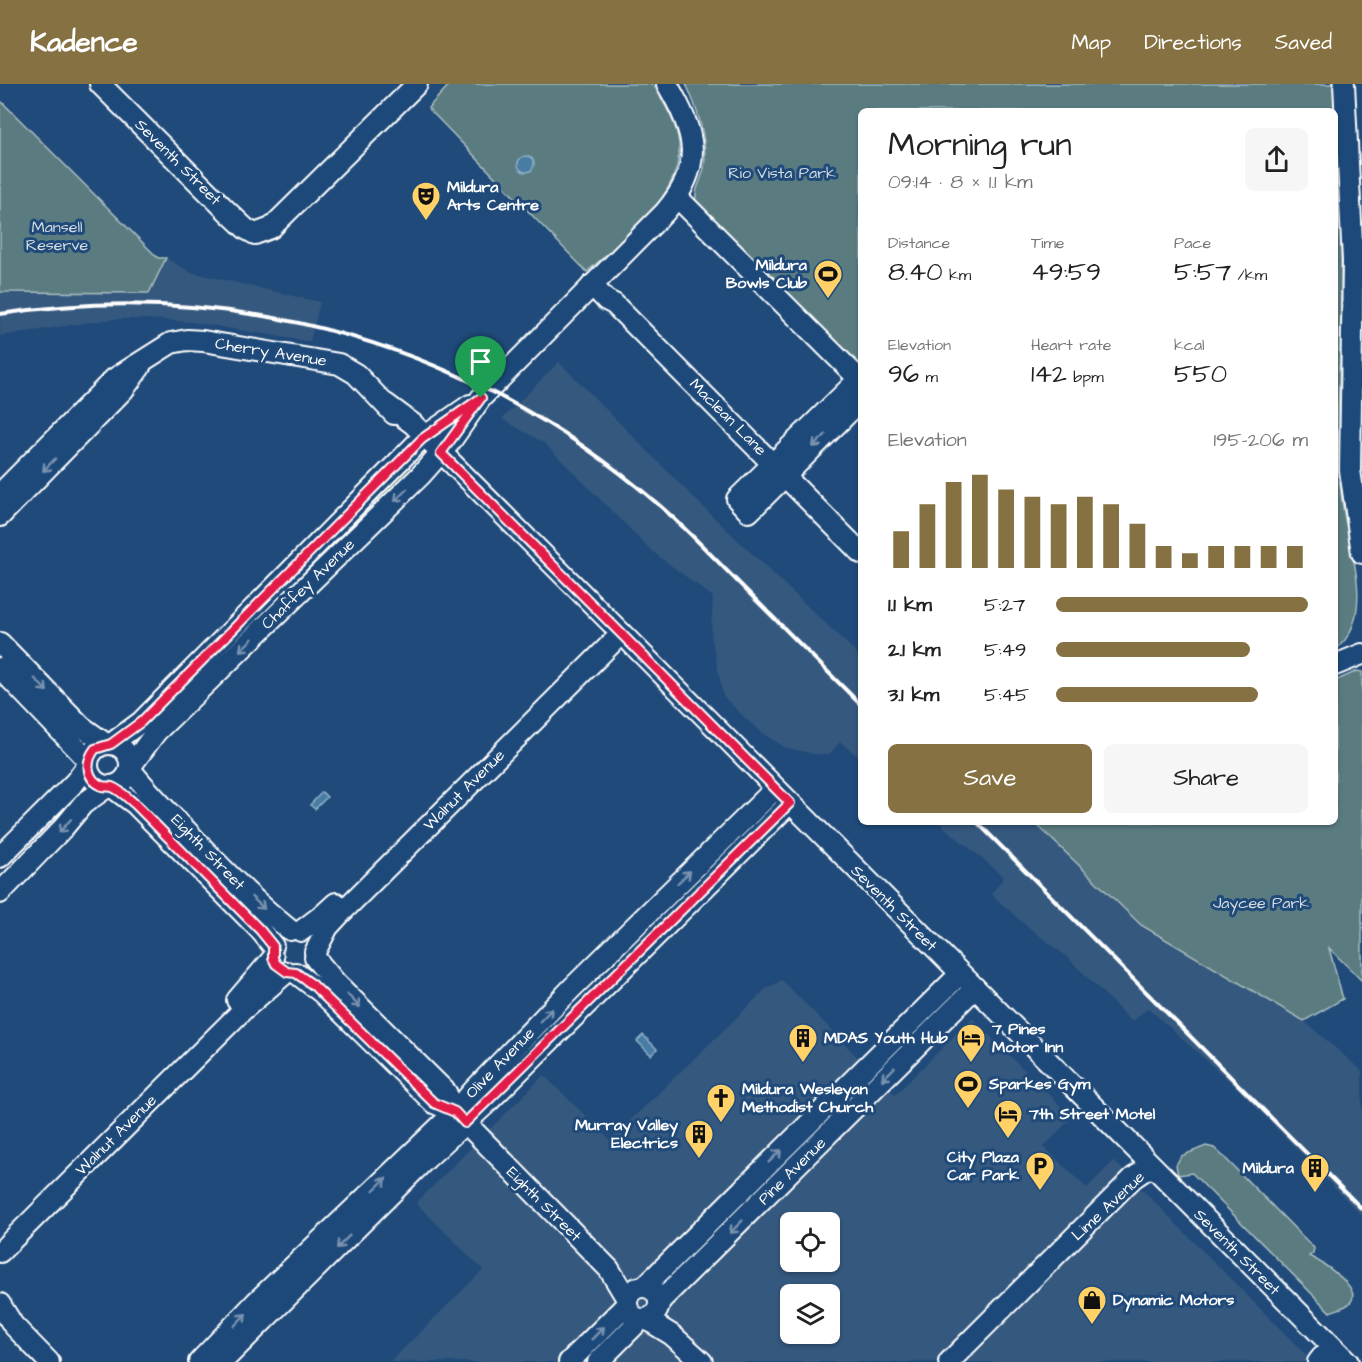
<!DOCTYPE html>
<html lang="en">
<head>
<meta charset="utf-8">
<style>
  body { margin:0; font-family:"Architects Daughter",sans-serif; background:#f6f6f6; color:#222; height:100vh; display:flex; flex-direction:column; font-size:22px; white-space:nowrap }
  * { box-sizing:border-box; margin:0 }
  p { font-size:20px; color:#767676 }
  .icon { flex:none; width:33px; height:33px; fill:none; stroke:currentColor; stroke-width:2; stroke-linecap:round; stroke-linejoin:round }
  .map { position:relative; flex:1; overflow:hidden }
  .drawer { position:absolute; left:858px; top:24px; width:480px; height:717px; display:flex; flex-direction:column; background:#fff; border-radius:9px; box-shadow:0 2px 4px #0004 }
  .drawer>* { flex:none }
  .tools { position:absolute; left:780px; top:1128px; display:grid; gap:12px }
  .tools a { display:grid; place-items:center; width:60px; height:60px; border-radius:9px; background:#fff; box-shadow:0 2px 4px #0004; font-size:30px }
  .pin { position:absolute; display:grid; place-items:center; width:51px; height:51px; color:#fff; margin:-62px -26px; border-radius:50% 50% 50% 0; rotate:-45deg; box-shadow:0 0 6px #0007 }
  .pin .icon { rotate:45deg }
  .round { display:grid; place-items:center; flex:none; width:63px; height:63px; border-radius:9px; background:#f6f6f6 }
  .head { display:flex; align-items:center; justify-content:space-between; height:102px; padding:0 30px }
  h1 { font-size:33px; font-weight:600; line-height:45px }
  .figures { display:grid; grid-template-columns:repeat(3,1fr); gap:9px; height:102px; padding:6px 30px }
  .figures div { display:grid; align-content:center }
  .figures b { font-size:26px; font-weight:600 }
  .figures small { font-size:16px; font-weight:400 }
  .figures p { font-size:16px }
  .chart { height:168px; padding:12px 30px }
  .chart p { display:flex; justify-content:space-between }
  .chart svg { width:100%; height:108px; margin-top:6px; stroke:#857141; stroke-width:6 }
  .button { display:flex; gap:12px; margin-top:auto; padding:12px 30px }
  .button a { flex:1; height:69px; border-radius:9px; background:#857141; color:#fff; font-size:24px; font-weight:600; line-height:69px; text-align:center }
  .button a+a { background:#f6f6f6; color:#222 }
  ul { padding:0 30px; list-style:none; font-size:20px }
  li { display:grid; grid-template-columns:96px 72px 1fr; align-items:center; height:45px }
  li i { height:15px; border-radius:8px; background:#857141 }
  header { display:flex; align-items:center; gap:36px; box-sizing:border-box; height:84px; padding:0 30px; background:#857141; color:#fff }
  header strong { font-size:28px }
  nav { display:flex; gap:33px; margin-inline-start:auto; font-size:21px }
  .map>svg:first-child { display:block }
  .built { fill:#36587e; fill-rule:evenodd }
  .green { fill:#5a7c81; stroke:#acbec0; stroke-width:1.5 }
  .water { fill:#467ca3; stroke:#90b0c8; stroke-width:1.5 }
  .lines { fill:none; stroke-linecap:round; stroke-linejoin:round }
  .minor-casing { stroke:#fff; stroke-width:24 }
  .minor { stroke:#1f4a7a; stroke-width:20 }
  .rail { stroke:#fff; stroke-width:4 }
  .oneway { stroke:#7992af }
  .route-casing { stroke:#fff; stroke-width:12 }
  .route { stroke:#e11d48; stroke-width:8 }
  .labels { text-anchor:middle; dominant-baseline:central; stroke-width:6; stroke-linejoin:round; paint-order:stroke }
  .street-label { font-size:16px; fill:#fff; stroke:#1f4a7a }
  .park-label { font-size:16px; fill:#d6dee0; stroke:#1f4a7a }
  .poi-label { font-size:16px; font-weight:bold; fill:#fff; stroke:#1f4a7a; text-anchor:start }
</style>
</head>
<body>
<header>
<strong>Kadence</strong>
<nav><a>Map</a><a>Directions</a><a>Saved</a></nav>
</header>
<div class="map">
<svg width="1362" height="1278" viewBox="0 0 1362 1278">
  <rect width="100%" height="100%" fill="#1f4a7a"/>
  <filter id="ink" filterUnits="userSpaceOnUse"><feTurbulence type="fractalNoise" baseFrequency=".0167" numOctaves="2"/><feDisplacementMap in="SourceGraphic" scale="12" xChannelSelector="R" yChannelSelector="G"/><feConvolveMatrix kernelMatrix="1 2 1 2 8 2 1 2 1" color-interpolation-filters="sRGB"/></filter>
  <g filter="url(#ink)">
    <g class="built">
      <polygon points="158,174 166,174 190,188 320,218 310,258 192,238 147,235 112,235 0,252 0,203"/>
      <polygon points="559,278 704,424 861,573 861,675 840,658 829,671 813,670 784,663 765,651 745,634 723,612 711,551 713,513 653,468 544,359 502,335"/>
      <polygon points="938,738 1034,738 1141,841 1304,937 1362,987 1362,1132 1240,1007 1148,924 1132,938 1066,872 1023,839 991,810 1004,793"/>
      <path d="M782,896L895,1011L972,934L1072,1033L1044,1063L1087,1104L1114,1077L1313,1278H390L483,1186L416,1119L544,991L610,1056L766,905ZM790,1138H830V1178H790ZM790,1210H830V1250H790Z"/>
    </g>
    <g class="green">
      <path d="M450,0H653C663,18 677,38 679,60C683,113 622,156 587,188L428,24Z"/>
      <path d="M686,0H1336C1340,76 1342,152 1341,228C1340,289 1335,350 1341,410C1344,431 1348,453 1353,473C1361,508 1362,545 1335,566V27H861V283L697,121C692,109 702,96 704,84C708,55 698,26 686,0Z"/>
      <polygon points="0,16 158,174 166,174 149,209 0,208"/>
      <polygon points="408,381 413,388 336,462 330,456"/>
      <polygon points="319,468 324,473 226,570 222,565"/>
      <polygon points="1357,587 1362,588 1362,897 1329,864 1343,915 1304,937 1141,841 1034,738 1335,738 1335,597"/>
      <path d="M1206,1062L1214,1064L1224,1073L1314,1164L1313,1169L1309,1172C1321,1178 1359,1201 1352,1216C1349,1223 1337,1225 1330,1228L1192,1089L1178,1091L1176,1081L1181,1072Z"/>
    </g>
    <g class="water">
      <circle cx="526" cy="80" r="8"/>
      <polygon points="322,708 327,713 315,725 310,721"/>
      <polygon points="643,951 657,965 651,971 637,957"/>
    </g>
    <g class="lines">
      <g class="minor-casing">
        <g id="minor">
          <polyline points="100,0 228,128 246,145 255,150 271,144 417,0"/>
          <polyline points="1344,0 1353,177 1350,386 1362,469"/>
          <polyline points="678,114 861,297"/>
          <polyline points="592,201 606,216 614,220 861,469"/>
          <polyline points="859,295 737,415 749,428 861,316"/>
          <polyline points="386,320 413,340 1348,1278"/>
          <polyline points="0,410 114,295 171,259 187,256 203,257 339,280 356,290 394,330"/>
          <polyline points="0,432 124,305 140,283"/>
          <polyline points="0,559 81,642 106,660"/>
          <polyline points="1335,581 1362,570"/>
          <polyline points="0,584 88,676"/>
          <circle cx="109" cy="681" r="21"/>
          <polyline points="111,660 141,638 421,355 470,321"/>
          <path d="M131,682L156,648L420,392L451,357L481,314L665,128C705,81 696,50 667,0"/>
          <path d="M131,686C148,708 167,727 187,747C219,782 253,816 290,846"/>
          <polyline points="112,703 135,720 260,846 273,862"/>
          <polyline points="0,773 75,698 88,681"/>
          <polyline points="0,809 64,743 83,720 107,703"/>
          <polyline points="301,847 325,829 336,819"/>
          <polyline points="315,868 328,843 340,830 621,550"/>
          <polyline points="315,874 335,898 446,1008 455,1028 609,1185 627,1215"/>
          <polyline points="296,889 322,909 434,1019 455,1028"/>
          <polyline points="237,916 273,874"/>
          <polyline points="0,1168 243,926 287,888"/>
          <polyline points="645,1202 960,890"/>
          <circle cx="643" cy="1219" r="16"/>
          <polyline points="659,1218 975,904"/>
          <polyline points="0,1220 13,1241 49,1278"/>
          <polyline points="646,1235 672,1251 702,1278"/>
          <polyline points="199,1278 256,1218 455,1028 473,1007 572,904 775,705"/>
          <polyline points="222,1278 427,1074 485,1021 790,719"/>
          <polyline points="569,1278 626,1221"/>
          <polyline points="598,1278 641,1235"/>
          <polyline points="949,1278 1133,1094 1151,1082"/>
          <polyline points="1318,1278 1322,1273 1336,1267"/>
        </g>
      </g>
      <use href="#minor" class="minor"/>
      <g class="rail">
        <path d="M0,230C239,193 477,263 659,421C687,445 712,472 738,498C779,539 820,580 861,621"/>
        <polyline points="977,738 1362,1125"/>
      </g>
    </g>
    <defs><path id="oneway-shaft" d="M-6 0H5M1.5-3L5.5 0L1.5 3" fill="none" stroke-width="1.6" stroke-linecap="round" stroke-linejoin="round" transform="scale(1.5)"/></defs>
    <g class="oneway">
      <use href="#oneway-shaft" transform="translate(819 357) rotate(136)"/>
      <use href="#oneway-shaft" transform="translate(49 381) rotate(134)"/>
      <use href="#oneway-shaft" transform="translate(401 411) rotate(136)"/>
      <use href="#oneway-shaft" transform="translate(246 561) rotate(136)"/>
      <use href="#oneway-shaft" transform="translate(41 601) rotate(46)"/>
      <use href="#oneway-shaft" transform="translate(65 742) rotate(131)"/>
      <use href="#oneway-shaft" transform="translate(684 793) rotate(-44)"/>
      <use href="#oneway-shaft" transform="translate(258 819) rotate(43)"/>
      <use href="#oneway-shaft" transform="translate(354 917) rotate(45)"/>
      <use href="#oneway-shaft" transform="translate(546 931) rotate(-46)"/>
      <use href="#oneway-shaft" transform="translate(888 990) rotate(135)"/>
      <use href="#oneway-shaft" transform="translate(775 1072) rotate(-45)"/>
      <use href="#oneway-shaft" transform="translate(380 1100) rotate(-44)"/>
      <use href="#oneway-shaft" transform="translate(736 1143) rotate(135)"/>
      <use href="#oneway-shaft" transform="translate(343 1158) rotate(135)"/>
      <use href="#oneway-shaft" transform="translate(240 1236) rotate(-46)"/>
      <use href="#oneway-shaft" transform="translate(598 1249) rotate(-45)"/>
    </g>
  </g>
  <g class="lines" filter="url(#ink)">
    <g class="route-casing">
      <path id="route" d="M481,314L441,369L790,719L465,1039L455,1028L434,1019L313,901L296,889L287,888L276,880L273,874V862L260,846L135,720C129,715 120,706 112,703C109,702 105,703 102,702C86,695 85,678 95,665L111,660L141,638L422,355Z"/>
    </g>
    <use href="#route" class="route"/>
  </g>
  <defs>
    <g id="theatre-pin" transform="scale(1.5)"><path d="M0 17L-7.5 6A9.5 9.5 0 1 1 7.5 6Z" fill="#ffd166" stroke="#1f4a7a"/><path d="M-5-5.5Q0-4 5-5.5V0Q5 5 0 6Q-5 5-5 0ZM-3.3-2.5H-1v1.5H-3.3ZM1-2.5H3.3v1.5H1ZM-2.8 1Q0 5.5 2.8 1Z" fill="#111"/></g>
    <g id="stadium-pin" transform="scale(1.5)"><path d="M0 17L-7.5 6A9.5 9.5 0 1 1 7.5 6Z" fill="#ffd166" stroke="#1f4a7a"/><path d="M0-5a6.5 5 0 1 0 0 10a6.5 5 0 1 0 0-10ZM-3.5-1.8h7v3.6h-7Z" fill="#111"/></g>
    <g id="building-pin" transform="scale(1.5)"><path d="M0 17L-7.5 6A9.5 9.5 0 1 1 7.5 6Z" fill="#ffd166" stroke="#1f4a7a"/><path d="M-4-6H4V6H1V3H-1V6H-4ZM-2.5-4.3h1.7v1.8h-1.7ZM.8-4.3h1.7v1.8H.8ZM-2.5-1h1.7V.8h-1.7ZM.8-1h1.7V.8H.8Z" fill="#111"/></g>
    <g id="hotel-pin" transform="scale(1.5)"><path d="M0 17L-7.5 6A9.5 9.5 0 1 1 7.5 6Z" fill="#ffd166" stroke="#1f4a7a"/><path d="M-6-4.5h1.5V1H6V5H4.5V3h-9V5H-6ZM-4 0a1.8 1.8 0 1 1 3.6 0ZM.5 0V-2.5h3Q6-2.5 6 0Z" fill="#111"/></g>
    <g id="church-pin" transform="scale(1.5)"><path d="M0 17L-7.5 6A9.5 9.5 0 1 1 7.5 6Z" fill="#ffd166" stroke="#1f4a7a"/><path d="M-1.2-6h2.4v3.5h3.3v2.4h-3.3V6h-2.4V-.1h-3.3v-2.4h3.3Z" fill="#111"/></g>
    <g id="parking-pin" transform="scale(1.5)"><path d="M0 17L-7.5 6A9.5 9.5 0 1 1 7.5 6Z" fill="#ffd166" stroke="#1f4a7a"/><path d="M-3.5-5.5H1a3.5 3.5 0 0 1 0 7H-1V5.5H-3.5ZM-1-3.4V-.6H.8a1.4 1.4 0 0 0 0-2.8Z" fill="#111"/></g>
    <g id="shop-pin" transform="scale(1.5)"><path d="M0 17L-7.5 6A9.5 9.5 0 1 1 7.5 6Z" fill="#ffd166" stroke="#1f4a7a"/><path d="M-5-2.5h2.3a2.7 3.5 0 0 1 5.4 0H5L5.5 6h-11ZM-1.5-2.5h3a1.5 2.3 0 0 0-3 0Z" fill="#111"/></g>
  </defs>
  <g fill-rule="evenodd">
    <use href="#theatre-pin" x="426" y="112"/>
    <use href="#stadium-pin" x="828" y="190"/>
    <use href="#building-pin" x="803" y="954"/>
    <use href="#hotel-pin" x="971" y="954"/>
    <use href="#stadium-pin" x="968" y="1000"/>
    <use href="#church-pin" x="721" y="1014"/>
    <use href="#hotel-pin" x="1008" y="1030"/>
    <use href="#building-pin" x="699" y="1050"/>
    <use href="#parking-pin" x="1040" y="1082"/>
    <use href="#building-pin" x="1315" y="1084"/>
    <use href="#shop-pin" x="1092" y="1216"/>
  </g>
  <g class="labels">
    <g class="street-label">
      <text transform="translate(178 78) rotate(45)">Seventh Street</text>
      <text transform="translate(271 268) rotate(9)">Cherry Avenue</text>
      <text transform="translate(728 333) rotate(45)">Maclean Lane</text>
      <text transform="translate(308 500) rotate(-44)">Chaffey Avenue</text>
      <text transform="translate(464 706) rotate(-45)">Walnut Avenue</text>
      <text transform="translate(208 768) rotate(46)">Eighth Street</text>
      <text transform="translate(894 824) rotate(45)">Seventh Street</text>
      <text transform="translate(500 979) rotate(-46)">Olive Avenue</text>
      <text transform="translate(116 1051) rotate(-45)">Walnut Avenue</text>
      <text transform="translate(792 1087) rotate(-45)">Pine Avenue</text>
      <text transform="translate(544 1120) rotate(45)">Eighth Street</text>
      <text transform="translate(1108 1122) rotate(-43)">Lime Avenue</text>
      <text transform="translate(1237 1168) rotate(45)">Seventh Street</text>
    </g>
    <g class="park-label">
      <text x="782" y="89">Rio Vista Park</text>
      <text x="57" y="143">Mansell<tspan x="57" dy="18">Reserve</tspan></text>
      <text x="1261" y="819">Jaycee Park</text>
    </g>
    <g class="poi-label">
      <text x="447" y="103">Mildura<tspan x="447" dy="18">Arts Centre</tspan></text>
      <text x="807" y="181" text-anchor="end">Mildura<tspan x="807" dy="18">Bowls Club</tspan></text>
      <text x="992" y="945">7 Pines<tspan x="992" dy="18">Motor Inn</tspan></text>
      <text x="824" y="954">MDAS Youth Hub</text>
      <text x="989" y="1000">Sparkes Gym</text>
      <text x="742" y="1005">Mildura Wesleyan<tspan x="742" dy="18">Methodist Church</tspan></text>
      <text x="1029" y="1030">7th Street Motel</text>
      <text x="678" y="1041" text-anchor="end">Murray Valley<tspan x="678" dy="18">Electrics</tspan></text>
      <text x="1019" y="1073" text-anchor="end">City Plaza<tspan x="1019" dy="18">Car Park</tspan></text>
      <text x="1294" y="1084" text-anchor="end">Mildura</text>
      <text x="1113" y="1216">Dynamic Motors</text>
    </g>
  </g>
</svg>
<div class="tools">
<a><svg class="icon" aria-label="locate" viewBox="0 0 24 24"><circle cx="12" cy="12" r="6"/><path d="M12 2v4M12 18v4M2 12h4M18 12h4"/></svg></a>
<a><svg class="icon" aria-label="layers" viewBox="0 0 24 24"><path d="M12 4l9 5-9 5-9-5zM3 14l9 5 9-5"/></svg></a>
</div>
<div class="pin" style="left:481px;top:314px;background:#1e9e55"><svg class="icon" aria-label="arrive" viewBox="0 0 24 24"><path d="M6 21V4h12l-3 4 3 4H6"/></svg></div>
<section class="drawer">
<div class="head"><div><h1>Morning run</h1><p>09:14 · 8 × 1.1 km</p></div><a class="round"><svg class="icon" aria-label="share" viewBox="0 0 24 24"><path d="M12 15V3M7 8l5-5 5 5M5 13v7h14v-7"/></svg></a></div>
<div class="figures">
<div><p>Distance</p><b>8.40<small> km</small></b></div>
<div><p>Time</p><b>49:59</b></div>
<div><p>Pace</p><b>5:57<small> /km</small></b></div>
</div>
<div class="figures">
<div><p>Elevation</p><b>96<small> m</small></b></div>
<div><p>Heart rate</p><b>142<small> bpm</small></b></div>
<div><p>kcal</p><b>550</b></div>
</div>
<div class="chart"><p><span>Elevation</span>195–206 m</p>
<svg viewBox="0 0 160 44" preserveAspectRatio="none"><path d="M5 44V29M15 44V18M25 44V9M35 44V6M45 44V12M55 44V15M65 44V18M75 44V15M85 44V18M95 44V26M105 44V35M115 44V38M125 44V35M135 44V35M145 44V35M155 44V35"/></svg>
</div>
<ul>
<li><b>1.1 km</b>5:27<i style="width:100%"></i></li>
<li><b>2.1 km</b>5:49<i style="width:77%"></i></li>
<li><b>3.1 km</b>5:45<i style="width:80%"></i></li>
</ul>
<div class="button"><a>Save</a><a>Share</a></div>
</section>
</div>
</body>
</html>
